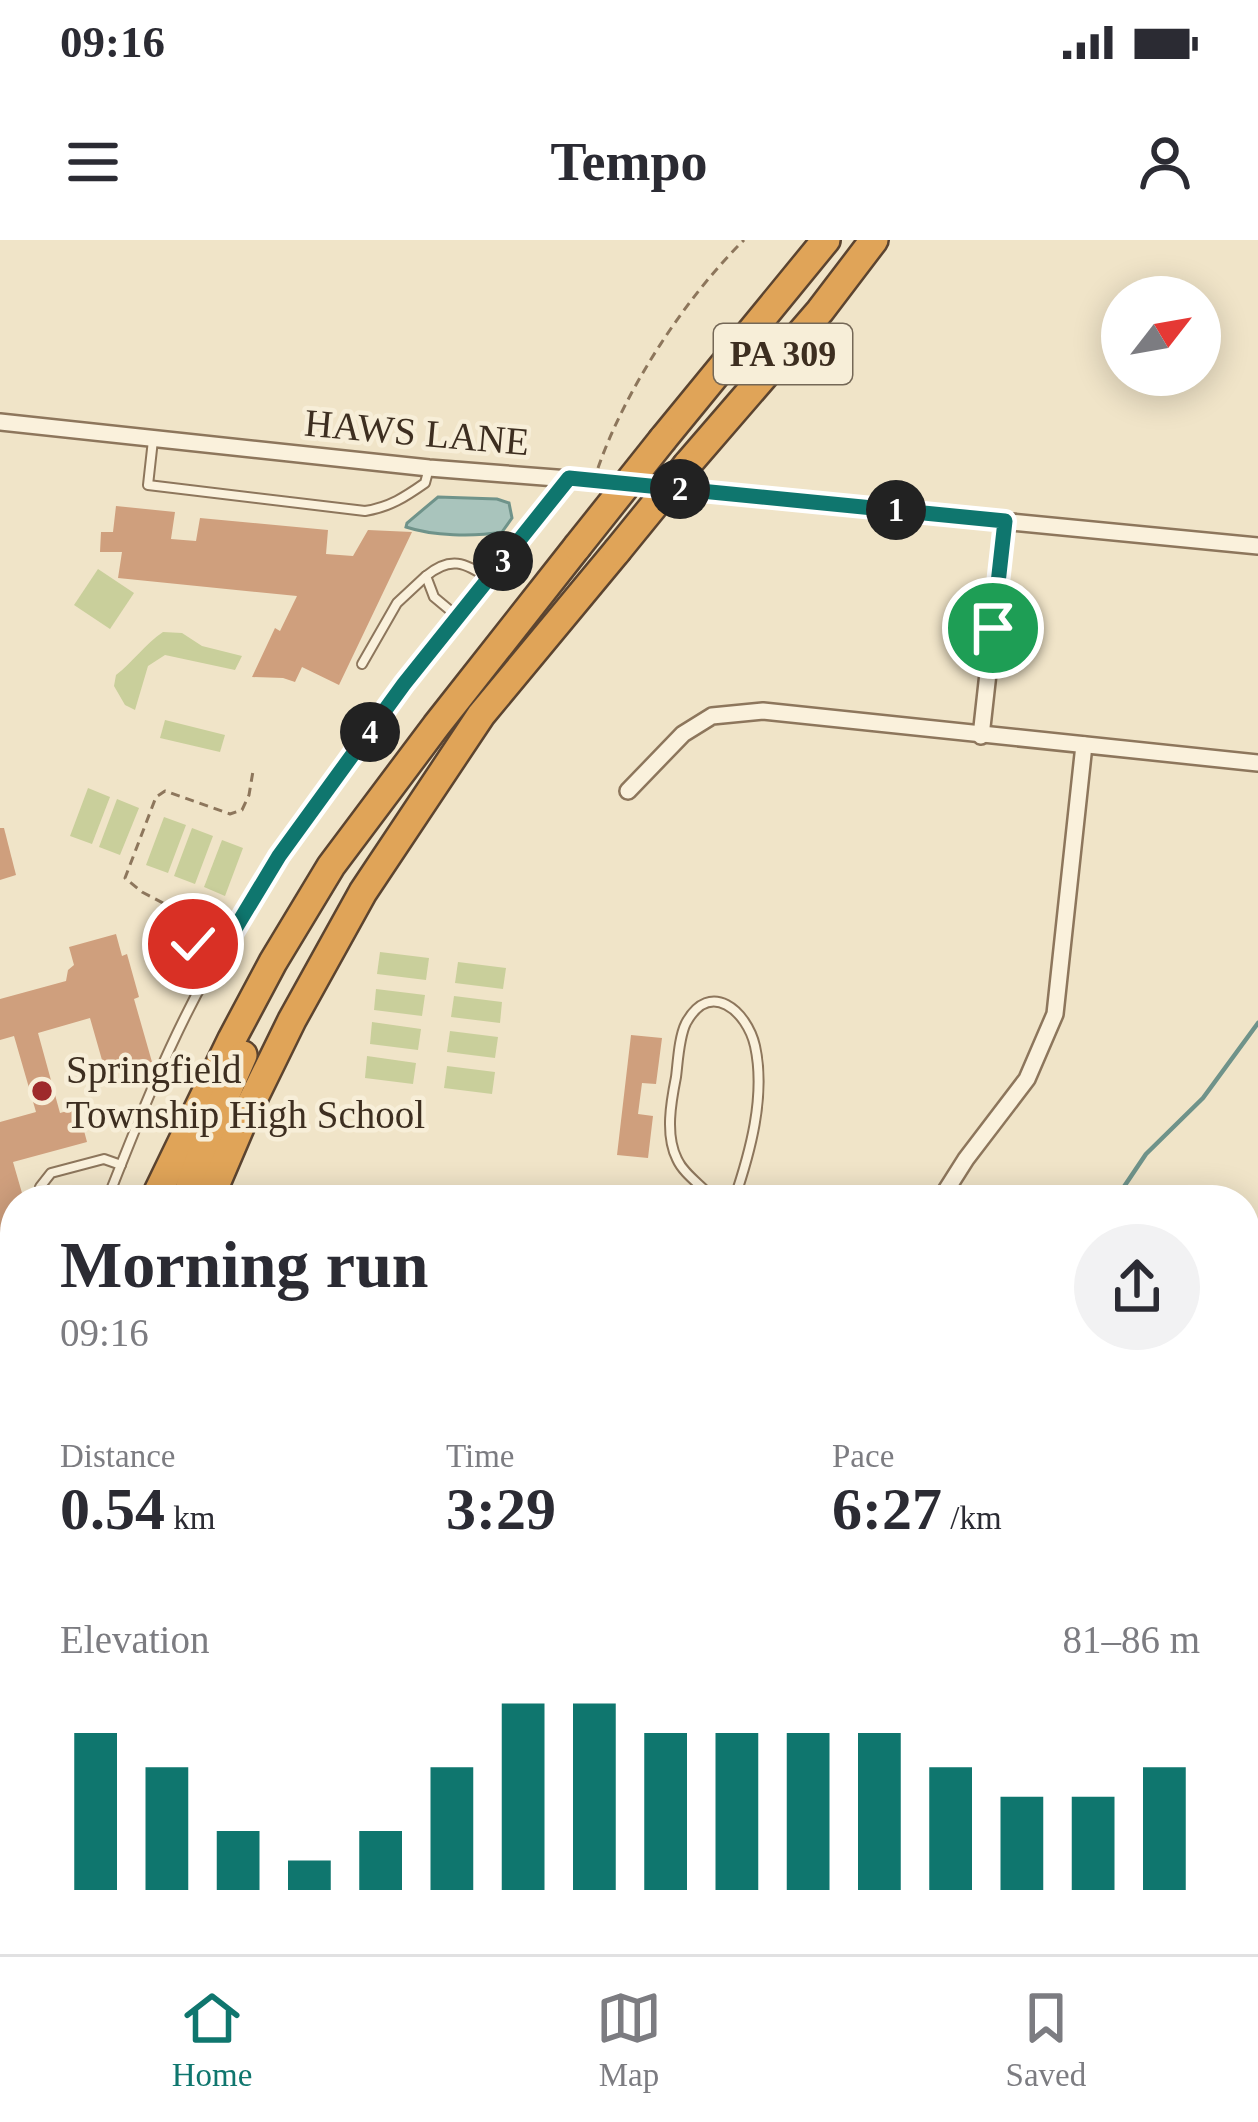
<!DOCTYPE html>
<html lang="en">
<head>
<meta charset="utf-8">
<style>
  body { margin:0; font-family:Georgia,serif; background:#f2f2f3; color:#2b2b33; height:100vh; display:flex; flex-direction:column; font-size:45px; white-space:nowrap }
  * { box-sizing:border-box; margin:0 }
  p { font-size:39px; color:#7c7c81 }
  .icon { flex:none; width:66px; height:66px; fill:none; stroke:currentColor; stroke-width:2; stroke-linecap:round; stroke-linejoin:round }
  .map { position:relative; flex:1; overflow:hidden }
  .details { position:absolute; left:0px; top:945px; width:1260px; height:771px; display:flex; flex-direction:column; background:#fff; border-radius:48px 48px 0 0; box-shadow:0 6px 30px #0003 }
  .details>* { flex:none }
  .needle { width:78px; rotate:59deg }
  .fabs { position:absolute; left:1101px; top:36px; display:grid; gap:24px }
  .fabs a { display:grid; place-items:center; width:120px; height:120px; border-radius:50%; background:#fff; box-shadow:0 6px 30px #0003; font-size:60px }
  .pin { position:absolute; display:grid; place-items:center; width:102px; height:102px; color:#fff; margin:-51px; border:6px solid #fff; border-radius:50%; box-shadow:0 3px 12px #0007 }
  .km { position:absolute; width:60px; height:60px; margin:-30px; border-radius:50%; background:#222; color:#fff; font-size:33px; line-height:60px; text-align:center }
  .round { display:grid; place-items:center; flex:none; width:126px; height:126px; border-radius:63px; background:#f2f2f3 }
  .head { display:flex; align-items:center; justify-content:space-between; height:204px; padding:0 60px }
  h1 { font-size:66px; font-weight:800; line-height:90px }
  .stats { display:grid; grid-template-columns:repeat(3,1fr); gap:18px; height:204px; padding:12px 60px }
  .stats div { display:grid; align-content:center }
  .stats b { font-size:60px; font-weight:800 }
  .stats small { font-size:33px; font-weight:400 }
  .stats p { font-size:33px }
  .chart { height:336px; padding:24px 60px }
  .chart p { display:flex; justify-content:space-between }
  .chart svg { width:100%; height:216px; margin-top:12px; stroke:#0f766e; stroke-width:6 }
  .status { display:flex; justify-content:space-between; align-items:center; height:84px; padding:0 60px; background:#fff; direction:ltr }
  .status svg { height:33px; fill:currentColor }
  header { display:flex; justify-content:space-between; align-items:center; height:156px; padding:0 60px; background:#fff; font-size:54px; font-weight:800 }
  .tab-bar { display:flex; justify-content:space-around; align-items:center; height:168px; border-top:3px solid #e1e1e2; background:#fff; font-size:33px; color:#7c7c81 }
  .tab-bar a { display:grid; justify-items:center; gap:6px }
  .tab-bar .active { color:#0f766e }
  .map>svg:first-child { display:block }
  .green { fill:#c9cf9b }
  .water { fill:#a9c4bc; stroke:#6f938a; stroke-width:3 }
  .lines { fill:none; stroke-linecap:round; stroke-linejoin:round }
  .stream { stroke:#6f938a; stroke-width:4.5 }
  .building { fill:#cf9f7d }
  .service-casing { stroke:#8d765c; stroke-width:12 }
  .minor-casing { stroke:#8d765c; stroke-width:20 }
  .secondary-casing { stroke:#6f573f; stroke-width:26 }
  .motorway-casing { stroke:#5b4430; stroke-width:32 }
  .path { stroke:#8d765c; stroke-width:3; stroke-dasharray:9 6; stroke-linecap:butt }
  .service { stroke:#faf1dc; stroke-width:8 }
  .minor { stroke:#faf1dc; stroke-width:15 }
  .secondary { stroke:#faf1dc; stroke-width:21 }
  .motorway { stroke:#e0a458; stroke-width:27 }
  .motorway-bridge-casing { stroke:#5b4430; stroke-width:32; stroke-linecap:butt }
  .motorway-bridge { stroke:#e0a458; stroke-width:27 }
  .route-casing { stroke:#fff; stroke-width:24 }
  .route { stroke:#0f766e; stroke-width:15 }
  .poi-dot { fill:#9e2a2b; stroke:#f7eed8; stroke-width:4.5 }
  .labels { text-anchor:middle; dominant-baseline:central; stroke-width:9; stroke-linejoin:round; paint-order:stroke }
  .shield { fill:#f7eed8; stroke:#756857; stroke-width:3 }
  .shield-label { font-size:36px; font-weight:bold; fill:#3d2e20 }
  .street-label { font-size:39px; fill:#3d2e20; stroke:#f7eed8 }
  .poi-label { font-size:39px; fill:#3d2e20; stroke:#f7eed8; text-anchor:start }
</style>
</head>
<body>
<div class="status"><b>09:16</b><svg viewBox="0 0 49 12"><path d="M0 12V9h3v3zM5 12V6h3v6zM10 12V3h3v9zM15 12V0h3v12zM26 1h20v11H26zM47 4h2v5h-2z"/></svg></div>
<header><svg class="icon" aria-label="menu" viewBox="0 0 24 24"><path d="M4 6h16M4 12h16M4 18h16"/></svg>Tempo<svg class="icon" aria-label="person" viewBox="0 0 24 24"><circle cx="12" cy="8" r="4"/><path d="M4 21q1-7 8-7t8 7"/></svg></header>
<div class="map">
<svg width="1258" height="1714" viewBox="0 0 1258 1714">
  <rect width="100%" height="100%" fill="#f0e4c8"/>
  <g class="green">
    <polygon points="98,329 134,353 110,389 74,365"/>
    <path d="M163,392L182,393L202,406L242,416L235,430L165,415L148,426L135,470L125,465L114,446L116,435C133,422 145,404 163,392Z"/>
    <polygon points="165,480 225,495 220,512 160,498"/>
    <polygon points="88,548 110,557 92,604 70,596"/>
    <polygon points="117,559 139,568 120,615 99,607"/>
    <polygon points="164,577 186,585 168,633 146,625"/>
    <polygon points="192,588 213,596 195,644 174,636"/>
    <polygon points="222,600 243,608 225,656 204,647"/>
    <polygon points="380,712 429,718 426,740 377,734"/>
    <polygon points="458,722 506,728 503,749 455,743"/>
    <polygon points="376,749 425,755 422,776 374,770"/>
    <polygon points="454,756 502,762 500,783 451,777"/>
    <polygon points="372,782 421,789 418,810 370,804"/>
    <polygon points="450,791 498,797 495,818 447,812"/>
    <polygon points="367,816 416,823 413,844 365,838"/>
    <polygon points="447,826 495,832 492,854 444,848"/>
    <polygon points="0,1182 15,1185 15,1244 0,1316"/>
  </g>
  <path class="water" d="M438,257L497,259L509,263L512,278L502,292C473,297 433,296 406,287L407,283Z"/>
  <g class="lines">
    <g class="stream">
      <polyline points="1115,960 1146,914 1203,858 1258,783"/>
      <polyline points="929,1701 939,1714"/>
    </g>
  </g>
  <g class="building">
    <polygon points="116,266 175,272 171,299 196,301 200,278 328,290 326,314 353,316 368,290 412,292 339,445 302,427 295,442 283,438 252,437 275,388 280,391 297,356 118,338 122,312 100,312 101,292 113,292"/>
    <polygon points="0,588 4,588 16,635 0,640"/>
    <polygon points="116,694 122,716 127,714 139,757 134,759 152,822 106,834 90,778 38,793 60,873 78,868 87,902 13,922 24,960 15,960 15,1011 0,1016 0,882 36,872 14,796 0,800 0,759 66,741 68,730 74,725 69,707"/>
    <polygon points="631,795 662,798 656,844 642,843 638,874 653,876 648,918 617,915"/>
  </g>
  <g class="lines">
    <g class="service-casing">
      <g id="service">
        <path d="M153,200L148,245L365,271C390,267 405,257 425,243L429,228"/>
        <path d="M458,377L434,357L426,336C450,316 465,322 489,339"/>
        <polyline points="362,424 397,363 426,336"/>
        <polyline points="193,704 218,717"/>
        <polyline points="43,960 40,947 51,933 104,919 121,925"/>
        <path d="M107,960C137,884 167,807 207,735C308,558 439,401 566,243"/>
        <path d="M714,960C703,946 684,935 677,919C665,895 671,862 676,837C678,821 679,797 686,783C710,739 747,771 755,806C766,856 750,913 734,960"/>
        <polyline points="0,1112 15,1108"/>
      </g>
    </g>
    <g class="minor-casing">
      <g id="minor">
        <polyline points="0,182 429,228 569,239 1258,306"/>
        <polyline points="981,496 1005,281"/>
        <polyline points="628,551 683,494 712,476 763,471 1258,523"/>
        <polyline points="940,960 966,919 1027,839 1055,774 1084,505"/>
        <polyline points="1245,1237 1258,1239"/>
        <polyline points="277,1701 277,1714"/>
        <polyline points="778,1701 780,1714"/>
      </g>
    </g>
    <g class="secondary-casing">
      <polyline id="secondary" points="1245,1588 1258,1590"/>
    </g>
    <g class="motorway-casing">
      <g id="motorway">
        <polyline points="663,199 826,0"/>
        <polyline points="687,225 820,71 874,0"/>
        <polyline points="154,960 232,799 273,722 331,626 436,486 577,307"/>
        <polyline points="185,960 209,893 243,815"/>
        <polyline points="209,960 244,878 292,780 363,652 481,475 617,311"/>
        <polyline points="53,1701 53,1714"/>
        <polyline points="88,1701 89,1714"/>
        <path d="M12,1714C4,1614 0,1509 15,1410"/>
        <polyline points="117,1714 118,1701"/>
      </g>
    </g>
    <g class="path">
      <path d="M598,228C625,150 685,58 744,0"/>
      <polyline points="203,684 142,652 125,638 156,557 165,551 230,574 242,570 249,555 253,531"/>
      <polyline points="1245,1648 1258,1648"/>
      <polyline points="1132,1701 1133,1714"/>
      <polyline points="1032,1714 1049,1707 1114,1701"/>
    </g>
    <use href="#service" class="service"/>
    <use href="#minor" class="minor"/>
    <use href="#secondary" class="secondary"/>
    <use href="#motorway" class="motorway"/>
    <g class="motorway-bridge-casing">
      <g id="motorway-bridge">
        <polyline points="577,307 663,199"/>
        <polyline points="617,311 687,225"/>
      </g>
    </g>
    <use href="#motorway-bridge" class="motorway-bridge"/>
  </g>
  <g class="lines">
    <g class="route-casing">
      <polyline id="route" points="193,704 218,717 279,616 404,444 569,238 1005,281 993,388"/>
    </g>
    <use href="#route" class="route"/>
  </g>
  <circle class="poi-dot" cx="42" cy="851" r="12"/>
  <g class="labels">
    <rect class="shield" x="714" y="84" width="138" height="60" rx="9"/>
    <g class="shield-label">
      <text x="783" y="114">PA 309</text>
    </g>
    <g class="street-label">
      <text transform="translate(417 192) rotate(5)">HAWS LANE</text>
    </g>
    <g class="poi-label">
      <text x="66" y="829">Springfield<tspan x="66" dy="45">Township High School</tspan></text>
    </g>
  </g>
</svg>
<div class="fabs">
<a><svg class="needle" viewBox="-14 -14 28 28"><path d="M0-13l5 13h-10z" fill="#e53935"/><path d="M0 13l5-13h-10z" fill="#7c7c81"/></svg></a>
</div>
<div class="pin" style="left:993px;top:388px;background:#1e9e55"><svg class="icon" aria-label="arrive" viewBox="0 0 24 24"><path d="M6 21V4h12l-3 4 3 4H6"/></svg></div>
<div class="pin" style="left:193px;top:704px;background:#d93025"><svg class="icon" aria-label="check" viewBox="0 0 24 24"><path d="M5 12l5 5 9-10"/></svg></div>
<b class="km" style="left:896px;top:270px">1</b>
<b class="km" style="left:680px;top:249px">2</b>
<b class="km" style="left:503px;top:321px">3</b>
<b class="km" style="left:370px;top:492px">4</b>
<section class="details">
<div class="head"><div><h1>Morning run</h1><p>09:16</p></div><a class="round"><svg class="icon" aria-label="share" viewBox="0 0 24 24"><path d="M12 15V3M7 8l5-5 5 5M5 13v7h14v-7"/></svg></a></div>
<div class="stats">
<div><p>Distance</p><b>0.54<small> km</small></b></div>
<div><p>Time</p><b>3:29</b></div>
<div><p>Pace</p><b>6:27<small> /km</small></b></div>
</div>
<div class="chart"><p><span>Elevation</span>81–86 m</p>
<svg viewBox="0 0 160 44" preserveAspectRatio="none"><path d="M5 44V12M15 44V19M25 44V32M35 44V38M45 44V32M55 44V19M65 44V6M75 44V6M85 44V12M95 44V12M105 44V12M115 44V12M125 44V19M135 44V25M145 44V25M155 44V19"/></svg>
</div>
</section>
</div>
<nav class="tab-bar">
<a class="active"><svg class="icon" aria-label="home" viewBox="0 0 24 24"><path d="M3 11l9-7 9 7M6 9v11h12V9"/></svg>Home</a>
<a><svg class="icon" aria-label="map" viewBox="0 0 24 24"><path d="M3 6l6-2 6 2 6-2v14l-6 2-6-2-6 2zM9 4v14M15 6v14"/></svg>Map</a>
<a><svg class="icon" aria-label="saved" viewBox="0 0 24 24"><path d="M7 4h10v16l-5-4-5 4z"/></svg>Saved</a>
</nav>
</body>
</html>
